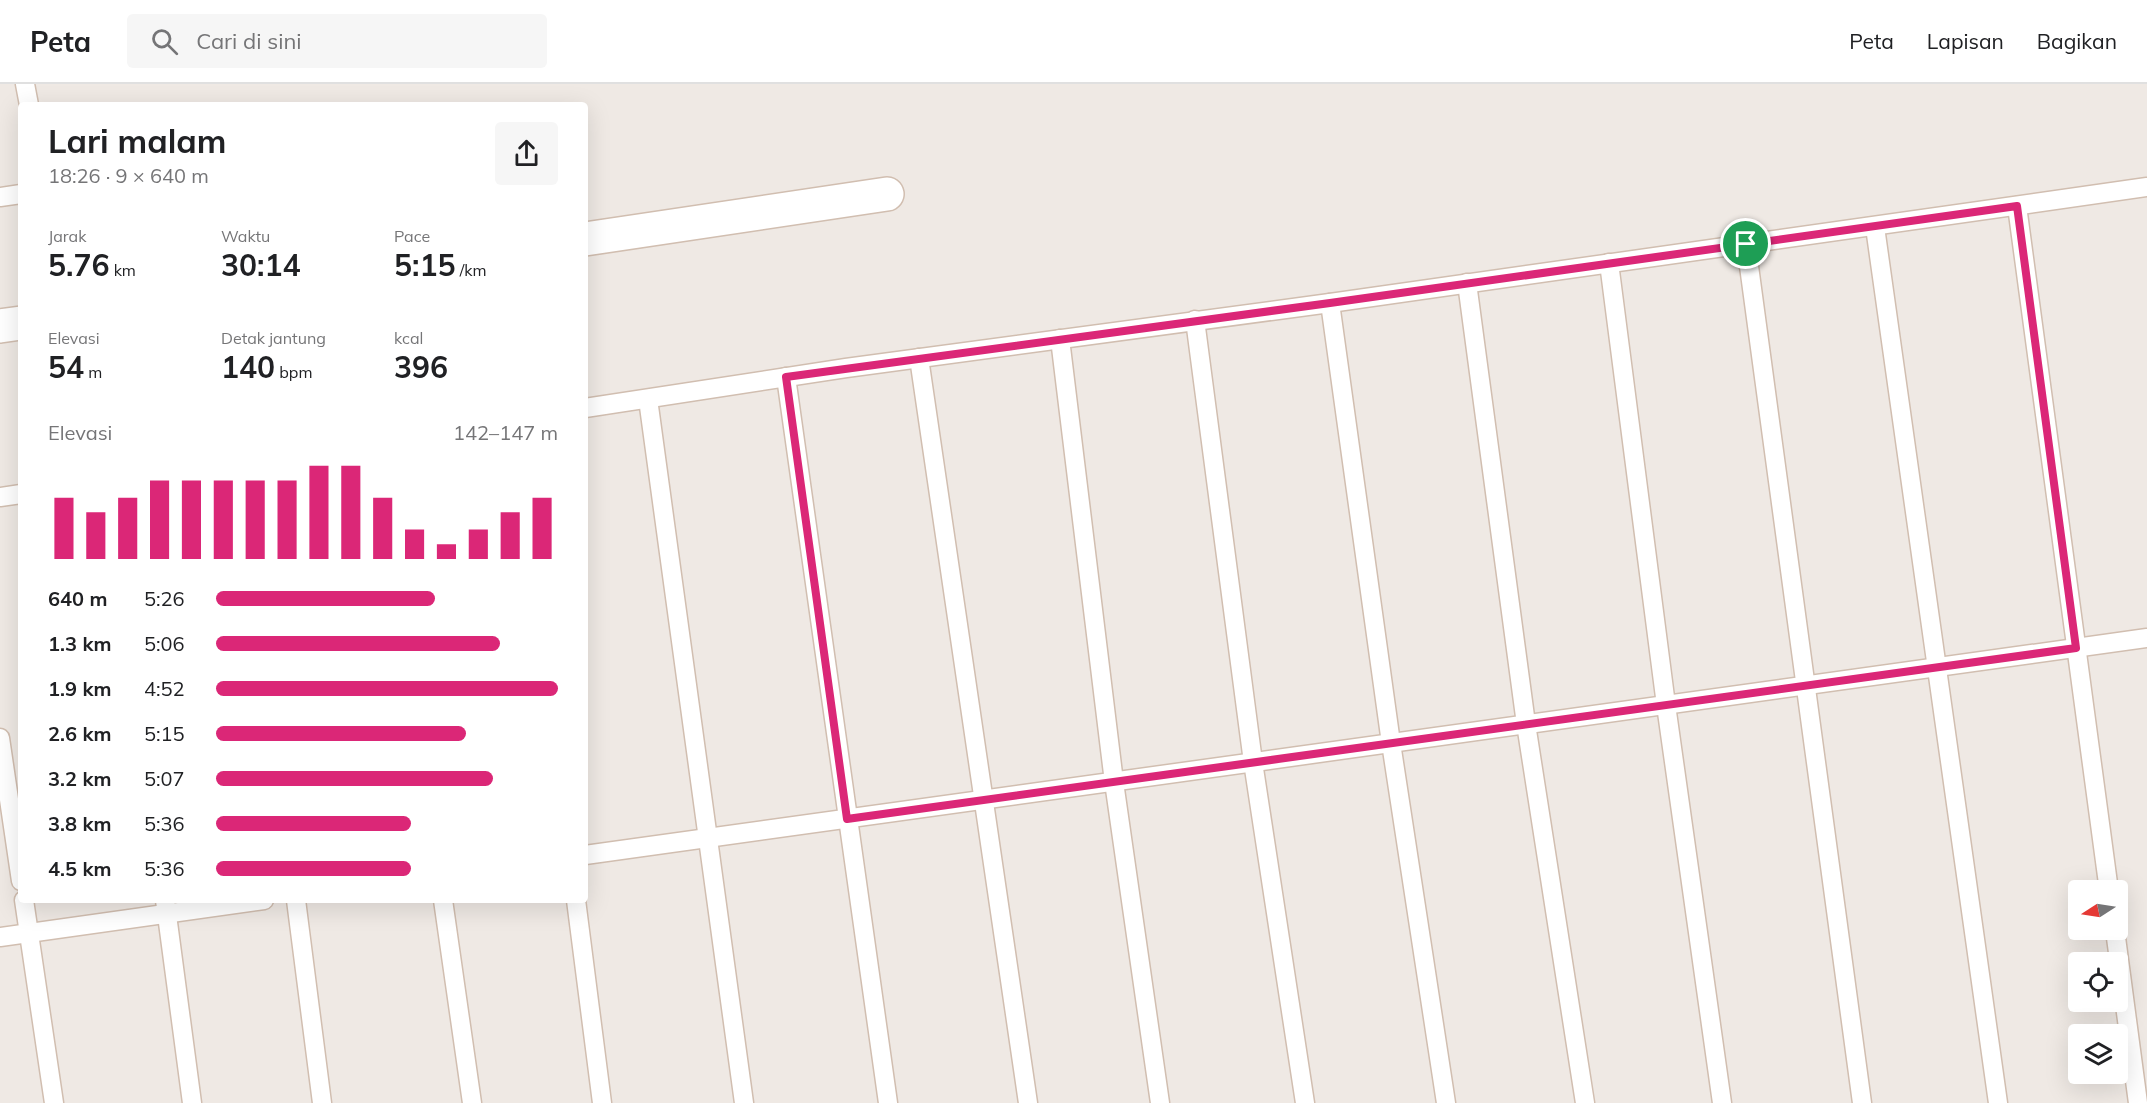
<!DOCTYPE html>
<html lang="id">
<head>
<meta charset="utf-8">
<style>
  body { margin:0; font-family:Mulish,sans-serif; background:#f6f6f6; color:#202124; height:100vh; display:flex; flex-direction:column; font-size:22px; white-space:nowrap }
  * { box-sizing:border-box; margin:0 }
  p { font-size:20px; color:#757577 }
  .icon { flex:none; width:33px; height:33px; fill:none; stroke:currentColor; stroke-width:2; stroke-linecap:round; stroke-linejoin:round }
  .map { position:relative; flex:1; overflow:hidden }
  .drawer { position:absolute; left:18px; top:18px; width:570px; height:801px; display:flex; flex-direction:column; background:#fff; border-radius:6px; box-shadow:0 6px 24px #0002 }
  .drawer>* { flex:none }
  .needle { width:39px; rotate:258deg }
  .controls { position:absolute; left:2068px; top:796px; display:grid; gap:12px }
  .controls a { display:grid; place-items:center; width:60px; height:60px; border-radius:6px; background:#fff; box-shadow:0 6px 24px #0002; font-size:30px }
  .pin { position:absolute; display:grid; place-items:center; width:51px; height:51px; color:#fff; margin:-26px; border:3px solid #fff; border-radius:50%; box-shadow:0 2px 6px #0007 }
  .round { display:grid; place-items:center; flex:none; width:63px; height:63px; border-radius:6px; background:#f6f6f6 }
  .head { display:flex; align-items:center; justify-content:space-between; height:102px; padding:0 30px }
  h1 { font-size:33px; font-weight:700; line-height:45px }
  .metrics { display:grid; grid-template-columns:repeat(3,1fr); gap:9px; height:102px; padding:6px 30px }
  .metrics div { display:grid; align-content:center }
  .metrics b { font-size:30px; font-weight:700 }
  .metrics small { font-size:16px; font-weight:400 }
  .metrics p { font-size:16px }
  .chart { height:168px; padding:12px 30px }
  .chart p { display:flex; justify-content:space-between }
  .chart svg { width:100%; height:108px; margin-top:6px; stroke:#db2777; stroke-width:6 }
  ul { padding:0 30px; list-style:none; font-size:20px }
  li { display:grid; grid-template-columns:96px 72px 1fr; align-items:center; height:45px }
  li i { height:15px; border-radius:8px; background:#db2777 }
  header { display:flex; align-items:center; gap:36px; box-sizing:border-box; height:84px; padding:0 30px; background:#fff; border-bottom:2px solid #e0e0e0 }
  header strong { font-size:28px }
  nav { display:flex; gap:33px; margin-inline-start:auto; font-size:21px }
  .search { width:420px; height:54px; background:#f6f6f6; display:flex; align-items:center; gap:15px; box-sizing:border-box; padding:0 21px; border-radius:6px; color:#757577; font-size:22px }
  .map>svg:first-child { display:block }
  .industrial { fill:#efe9e4; fill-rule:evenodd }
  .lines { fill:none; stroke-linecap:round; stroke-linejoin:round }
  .lane-casing { stroke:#d1beb0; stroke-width:21 }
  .street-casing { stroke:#d1beb0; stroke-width:36 }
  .lane { stroke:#fff; stroke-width:18 }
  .street { stroke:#fff; stroke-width:33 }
  .route-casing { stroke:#fff; stroke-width:12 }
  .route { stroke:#db2777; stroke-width:8 }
</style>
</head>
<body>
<header>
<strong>Peta</strong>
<div class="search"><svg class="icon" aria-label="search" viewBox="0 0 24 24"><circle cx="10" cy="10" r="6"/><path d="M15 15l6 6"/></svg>Cari di sini</div>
<nav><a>Peta</a><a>Lapisan</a><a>Bagikan</a></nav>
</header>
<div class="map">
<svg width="2147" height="1019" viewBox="0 0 2147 1019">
  <rect width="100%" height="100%" fill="#fdf6ec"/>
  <path class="industrial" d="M0,0H2147V1019H0ZM21,21H585V816H21ZM2079,807H2118V846H2079ZM2079,879H2118V918H2079ZM2079,951H2118V990H2079Z"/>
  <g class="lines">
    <g class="lane-casing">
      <g id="lane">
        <polyline points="25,0 29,21"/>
        <polyline points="0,113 21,110"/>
        <polyline points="2017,122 2109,807"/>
        <polyline points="1875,143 1998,1019"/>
        <polyline points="1746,160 1862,1019"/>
        <polyline points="1609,179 1666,621 1722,1019"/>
        <polyline points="1467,199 1526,640 1585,1019"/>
        <polyline points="1330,219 1391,659 1446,1019"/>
        <polyline points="1195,236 1253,678 1305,1019"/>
        <polyline points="1060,255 1114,698 1160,1019"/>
        <polyline points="919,274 1028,1019"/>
        <polyline points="786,293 888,1019"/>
        <polyline points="648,315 744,1019"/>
        <polyline points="585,324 846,284 1330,219 2147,103"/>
        <polyline points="0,413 21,410"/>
        <polyline points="0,654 21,797"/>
        <polyline points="585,771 2147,554"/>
        <polyline points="24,816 54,1019"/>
        <polyline points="165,816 192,1019"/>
        <polyline points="296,816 322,1019"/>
        <polyline points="443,816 472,1019"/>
        <polyline points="576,816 602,1019"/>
        <polyline points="2115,846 2138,1019"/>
        <polyline points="0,853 264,816"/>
      </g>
    </g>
    <g class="street-casing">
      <g id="street">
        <polyline points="585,155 887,110"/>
        <polyline points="0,242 21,239"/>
      </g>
    </g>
    <use href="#lane" class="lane"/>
    <use href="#street" class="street"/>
  </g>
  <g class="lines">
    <g class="route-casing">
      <polygon id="route" points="2017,122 2076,564 847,735 786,293 1330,219"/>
    </g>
    <use href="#route" class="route"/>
  </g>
</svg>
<div class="controls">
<a><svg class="needle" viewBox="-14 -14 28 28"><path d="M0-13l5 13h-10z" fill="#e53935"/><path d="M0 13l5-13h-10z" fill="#757577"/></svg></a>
<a><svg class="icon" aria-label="locate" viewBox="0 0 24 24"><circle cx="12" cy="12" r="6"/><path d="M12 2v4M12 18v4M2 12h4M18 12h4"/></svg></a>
<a><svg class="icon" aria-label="layers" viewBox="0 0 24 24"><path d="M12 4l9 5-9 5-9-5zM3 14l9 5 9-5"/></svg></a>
</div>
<div class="pin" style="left:1746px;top:160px;background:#1e9e55"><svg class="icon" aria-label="arrive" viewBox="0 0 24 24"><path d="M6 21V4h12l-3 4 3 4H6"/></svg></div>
<section class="drawer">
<div class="head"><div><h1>Lari malam</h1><p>18:26 · 9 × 640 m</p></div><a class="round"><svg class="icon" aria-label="share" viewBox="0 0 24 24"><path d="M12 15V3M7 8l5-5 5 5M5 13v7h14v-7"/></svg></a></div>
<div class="metrics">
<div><p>Jarak</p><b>5.76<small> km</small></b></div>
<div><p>Waktu</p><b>30:14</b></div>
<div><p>Pace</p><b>5:15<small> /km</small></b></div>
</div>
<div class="metrics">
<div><p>Elevasi</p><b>54<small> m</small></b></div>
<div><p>Detak jantung</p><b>140<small> bpm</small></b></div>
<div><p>kcal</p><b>396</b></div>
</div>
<div class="chart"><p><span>Elevasi</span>142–147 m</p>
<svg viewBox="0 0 160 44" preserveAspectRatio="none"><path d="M5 44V19M15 44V25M25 44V19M35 44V12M45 44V12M55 44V12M65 44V12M75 44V12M85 44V6M95 44V6M105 44V19M115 44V32M125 44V38M135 44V32M145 44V25M155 44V19"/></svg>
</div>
<ul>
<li><b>640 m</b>5:26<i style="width:64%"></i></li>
<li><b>1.3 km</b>5:06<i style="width:83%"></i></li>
<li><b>1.9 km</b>4:52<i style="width:100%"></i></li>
<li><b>2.6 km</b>5:15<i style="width:73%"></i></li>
<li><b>3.2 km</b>5:07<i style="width:81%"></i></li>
<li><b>3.8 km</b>5:36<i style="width:57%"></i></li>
<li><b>4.5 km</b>5:36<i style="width:57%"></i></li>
</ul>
</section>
</div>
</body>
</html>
